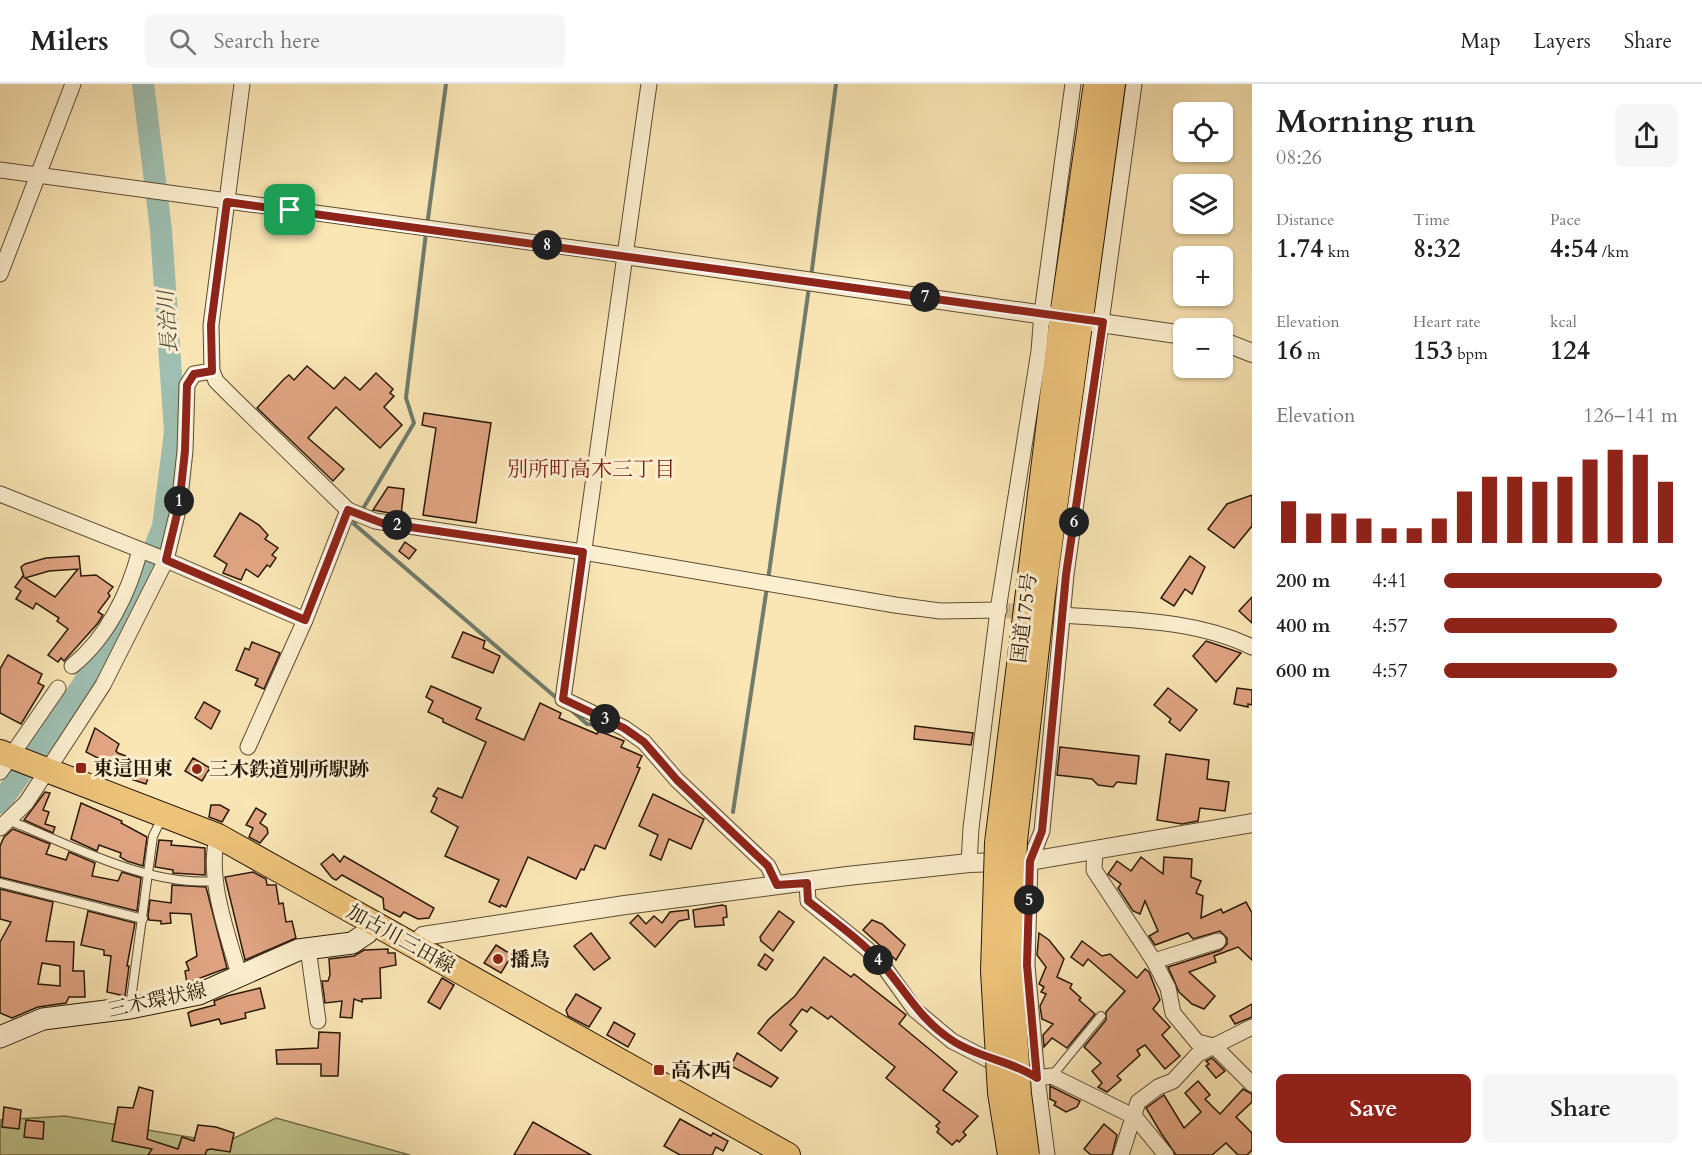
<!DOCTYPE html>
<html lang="en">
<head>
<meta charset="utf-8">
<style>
  body { margin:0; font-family:Cardo,"Noto Serif JP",serif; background:#f6f6f6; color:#222; height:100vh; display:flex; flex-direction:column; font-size:22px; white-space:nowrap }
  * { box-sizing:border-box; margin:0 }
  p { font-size:20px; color:#767676 }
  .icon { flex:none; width:33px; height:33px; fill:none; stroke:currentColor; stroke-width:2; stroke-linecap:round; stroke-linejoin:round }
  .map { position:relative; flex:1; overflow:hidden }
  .sheet { display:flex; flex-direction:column; background:#fff; width:450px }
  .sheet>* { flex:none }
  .fabs { position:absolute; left:1173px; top:18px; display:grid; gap:12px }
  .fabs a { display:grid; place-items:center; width:60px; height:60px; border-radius:9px; background:#fff; box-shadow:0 2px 4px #0004; font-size:30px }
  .pin { position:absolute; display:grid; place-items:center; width:51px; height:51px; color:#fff; margin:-26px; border-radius:12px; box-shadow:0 3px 9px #0006 }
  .km { position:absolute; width:30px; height:30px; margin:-15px; border-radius:50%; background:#222; color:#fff; font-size:16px; line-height:30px; text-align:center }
  .round { display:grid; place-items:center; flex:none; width:63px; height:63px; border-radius:9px; background:#f6f6f6 }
  .headline { display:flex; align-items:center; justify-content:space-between; height:102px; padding:0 24px }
  h1 { font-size:33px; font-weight:600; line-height:45px }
  .stats { display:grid; grid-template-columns:repeat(3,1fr); gap:9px; height:102px; padding:6px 24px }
  .stats div { display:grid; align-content:center }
  .stats b { font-size:26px; font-weight:600 }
  .stats small { font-size:16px; font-weight:400 }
  .stats p { font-size:16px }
  .chart { height:168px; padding:12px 24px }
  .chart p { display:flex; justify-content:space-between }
  .chart svg { width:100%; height:108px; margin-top:6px; stroke:#8f2418; stroke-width:6 }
  .primary-button { display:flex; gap:12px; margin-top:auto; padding:12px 24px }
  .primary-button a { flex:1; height:69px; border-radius:9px; background:#8f2418; color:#fff; font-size:24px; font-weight:600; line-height:69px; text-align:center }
  .primary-button a+a { background:#f6f6f6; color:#222 }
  ul { padding:0 24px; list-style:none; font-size:20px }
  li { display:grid; grid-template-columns:96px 72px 1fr; align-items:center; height:45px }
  li i { height:15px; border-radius:8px; background:#8f2418 }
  header { display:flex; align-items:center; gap:36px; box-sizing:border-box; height:84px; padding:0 30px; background:#fff; border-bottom:2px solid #e0e0e0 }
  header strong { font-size:28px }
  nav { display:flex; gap:33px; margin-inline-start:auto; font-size:21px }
  .search { width:420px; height:54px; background:#f6f6f6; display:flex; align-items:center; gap:15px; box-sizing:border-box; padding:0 21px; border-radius:9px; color:#767676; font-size:22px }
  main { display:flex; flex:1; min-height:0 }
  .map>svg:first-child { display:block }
  .green { fill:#bfc48d; stroke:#746e4b; stroke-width:1.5 }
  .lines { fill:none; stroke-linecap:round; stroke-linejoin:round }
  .stream { stroke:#6f7c6e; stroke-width:4 }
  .river { stroke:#9ebfb1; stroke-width:22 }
  .building { fill:#e1a583; stroke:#291809; stroke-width:1.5; fill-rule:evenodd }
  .minor-tunnel { stroke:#d0bd93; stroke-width:15; stroke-dasharray:15 8; stroke-linecap:butt }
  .service-casing { stroke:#5d4c34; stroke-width:10 }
  .minor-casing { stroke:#5d4c34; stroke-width:17 }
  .tertiary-casing { stroke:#5d4c34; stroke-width:20 }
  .secondary-casing { stroke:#291809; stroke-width:23 }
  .primary-casing { stroke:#291809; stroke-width:26 }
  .trunk-casing { stroke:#291809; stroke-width:26 }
  .service { stroke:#fcefcf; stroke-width:8 }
  .minor { stroke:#fcefcf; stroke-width:15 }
  .tertiary { stroke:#fcefcf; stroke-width:18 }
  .secondary { stroke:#fcefcf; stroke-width:21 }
  .primary { stroke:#edc37a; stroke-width:24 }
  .trunk { stroke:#edc37a; stroke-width:24 }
  .trunk-bridge-casing { stroke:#291809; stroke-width:26; stroke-linecap:butt }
  .trunk-bridge { stroke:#edc37a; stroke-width:24 }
  .route-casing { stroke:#fff; stroke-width:12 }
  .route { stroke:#8f2418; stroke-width:8 }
  .poi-dot { fill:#8f2418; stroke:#fcefcf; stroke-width:2 }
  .labels { text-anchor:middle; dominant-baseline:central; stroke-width:6; stroke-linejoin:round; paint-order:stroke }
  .street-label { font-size:20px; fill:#291809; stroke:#fcefcf }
  .poi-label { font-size:20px; font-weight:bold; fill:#291809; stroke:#fcefcf; text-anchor:start }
  .water-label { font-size:21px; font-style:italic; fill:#525244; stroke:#fcefcf }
  .neighbourhood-label { font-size:21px; fill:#7a1f14; stroke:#fcefcf }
</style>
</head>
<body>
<header>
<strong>Milers</strong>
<div class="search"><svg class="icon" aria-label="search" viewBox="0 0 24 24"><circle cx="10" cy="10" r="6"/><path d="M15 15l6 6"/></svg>Search here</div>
<nav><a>Map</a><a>Layers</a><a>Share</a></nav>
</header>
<main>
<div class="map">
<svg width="1252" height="1071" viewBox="0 0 1252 1071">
  <rect width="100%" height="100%" fill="#fae6b5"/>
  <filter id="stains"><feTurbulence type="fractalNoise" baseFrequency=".00333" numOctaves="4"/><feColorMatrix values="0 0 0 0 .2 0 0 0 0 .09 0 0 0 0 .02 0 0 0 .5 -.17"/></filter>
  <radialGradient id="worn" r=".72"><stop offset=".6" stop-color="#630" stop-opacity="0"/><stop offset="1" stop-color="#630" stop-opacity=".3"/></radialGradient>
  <polygon class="green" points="65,1032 224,1059 276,1034 410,1071 0,1071 0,1036"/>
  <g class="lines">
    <g class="stream">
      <polyline points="427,142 446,0"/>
      <polyline points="811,193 836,0"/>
      <polyline points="361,428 414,339 406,314 426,149"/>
      <polyline points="357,435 354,440 560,617"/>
      <polyline points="768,496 809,203"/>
      <polyline points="570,625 587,640 605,642"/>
      <polyline points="733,728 767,503"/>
    </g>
    <polyline class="river" points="0,719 80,605 130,524 163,443 175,348 161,146 143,0"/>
  </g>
  <g class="building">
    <polygon points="307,282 334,305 345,293 360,306 376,289 393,305 390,309 394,312 384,323 402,341 380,364 336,323 308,354 344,385 333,397 257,324 284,295 289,291 294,296"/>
    <polygon points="424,329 491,339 476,439 423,431 436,344 422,341"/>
    <polygon points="388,403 404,405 401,431 373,426"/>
    <polygon points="1252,411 1252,442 1234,464 1208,445 1227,420"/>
    <polygon points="240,429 259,441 268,451 265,455 278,464 272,471 276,474 270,483 267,481 258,493 246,485 241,496 223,489 227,480 214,472"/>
    <polygon points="405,458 416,466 409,475 399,467"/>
    <path d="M79,472L81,492L96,491L113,503L108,509L110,512L98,528L103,531L98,539L64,577L61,574L58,578L48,571L68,545L57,537L59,534L36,519L33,525L16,515L21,507L15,503L23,492L24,493L21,483L25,480L46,474ZM78,485L55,513L25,494L49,487Z"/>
    <polygon points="1190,472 1205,483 1192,510 1185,505 1174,522 1161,514"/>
    <polygon points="1252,513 1252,539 1239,527"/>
    <polygon points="463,548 485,557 483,564 500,572 493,589 452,573"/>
    <polygon points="1206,557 1241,569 1216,598 1193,572"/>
    <polygon points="252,558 280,569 264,605 255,601 258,595 236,586 245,564 249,566"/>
    <polygon points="8,571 42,590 38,599 44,602 21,640 0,629 0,585"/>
    <polygon points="431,602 481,624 476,635 524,656 540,619 561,629 559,634 597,650 599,647 624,657 621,663 642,672 637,683 640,684 605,765 595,761 584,786 581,785 576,795 528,773 506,823 501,821 500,823 489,818 499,796 445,772 458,743 431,728 437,714 433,712 438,704 462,714 486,658 443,638 443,635 428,628 433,617 426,613"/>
    <polygon points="1168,604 1197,626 1180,647 1169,638 1171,635 1154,621"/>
    <polygon points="1237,604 1252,606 1252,621 1248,620 1248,623 1234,620"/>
    <polygon points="204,618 220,627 211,645 195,634"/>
    <polygon points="915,642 973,649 971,661 914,655"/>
    <polygon points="95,644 119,660 116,667 118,669 152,682 146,700 113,689 111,693 97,688 102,676 86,668"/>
    <polygon points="1060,663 1139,672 1136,700 1117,698 1113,703 1098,701 1092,695 1057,691"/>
    <polygon points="1166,670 1209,676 1207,695 1229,698 1225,727 1200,724 1198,737 1182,740 1157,736"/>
    <polygon points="193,674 210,684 202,697 185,687"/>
    <polygon points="45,708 50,709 43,726 49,728 45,740 55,743 53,749 24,736"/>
    <polygon points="653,710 704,735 691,765 669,755 661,776 650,771 658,751 639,742"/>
    <polygon points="81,719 122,737 121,739 147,753 143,782 127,777 120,773 121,769 99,761 97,767 71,755"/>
    <polygon points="211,721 220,721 229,726 222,738 209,733"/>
    <polygon points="256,724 266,730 260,739 267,744 268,749 260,759 249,753 253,744 246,741"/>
    <polygon points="13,745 50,760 46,770 66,776 69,768 95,779 92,792 118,797 122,788 141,794 137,827 0,793 0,762 4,753"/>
    <polygon points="159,756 172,757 171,761 205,764 205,791 173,789 173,786 155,783"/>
    <polygon points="333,770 340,778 344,772 434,824 429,834 418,835 404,828 400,833 384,825 383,814 342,791 336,796 332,794 321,780"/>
    <polygon points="1141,773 1163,790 1164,773 1192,775 1191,793 1201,797 1196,809 1203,812 1201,834 1221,825 1223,829 1246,818 1252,829 1252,876 1238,863 1214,872 1216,878 1189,888 1215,912 1204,925 1192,920 1179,908 1168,883 1221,866 1227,860 1227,854 1220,847 1193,855 1188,849 1155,861 1149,852 1158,847 1145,817 1140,830 1133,827 1118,804 1121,800 1108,790 1117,777 1131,787"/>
    <polygon points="253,788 266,795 267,801 276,801 279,820 283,819 286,838 292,837 296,854 245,876 225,793"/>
    <polygon points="172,801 206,803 227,884 187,899 185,887 189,886 186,878 197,872 191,830 170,829 171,839 161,840 161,837 149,836 148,832 150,816 171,819"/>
    <path d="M0,805L53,818L46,857L74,858L73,887H84L85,913H69L66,919L38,923L12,934L0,929V858L11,838L0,835ZM42,879L60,882V902L38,900Z"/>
    <polygon points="722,821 726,822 727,833 723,834 724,841 695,843 693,826"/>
    <polygon points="688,826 689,835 679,837 655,863 630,839 638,831 646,840 654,832 662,839 670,828"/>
    <polygon points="88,827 135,839 127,882 129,882 125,912 107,908 111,872 104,871 104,866 81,861"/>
    <polygon points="779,827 794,838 773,867 761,857 760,853"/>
    <polygon points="872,836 882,840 905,861 896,876 863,846"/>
    <polygon points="591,849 610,874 594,886 574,862"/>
    <polygon points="1039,849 1049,856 1064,875 1057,893 1072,900 1070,904 1081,914 1079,916 1095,930 1067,964 1052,954 1044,963 1043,951 1053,940 1042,935 1040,922 1046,910 1041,908 1044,903 1039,900 1046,883 1037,871"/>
    <polygon points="1082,857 1102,872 1110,870 1137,894 1145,885 1149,888 1160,916 1153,925 1170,943 1162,951 1180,972 1165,985 1145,961 1137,966 1140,971 1117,992 1121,996 1107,1008 1098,1003 1102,999 1092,987 1101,979 1084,963 1106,936 1106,928 1125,907 1088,875 1083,882 1071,873"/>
    <polygon points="496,861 512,871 501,889 484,879"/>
    <polygon points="388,865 388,869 395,869 396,881 380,884 381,914 362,915 362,918 354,915 352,934 340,933 342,917 325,919 322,897 328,897 330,891 329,875 354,872 364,866"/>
    <polygon points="765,870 773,876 766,886 758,881"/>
    <polygon points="824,873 851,893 854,890 906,931 899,940 957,988 943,1006 978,1032 963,1048 966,1051 959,1058 957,1056 952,1061 937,1048 939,1045 936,1042 940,1038 886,994 895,983 831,932 828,935 811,923 807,928 802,925 790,941 797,947 781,967 758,949 769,935 795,912"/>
    <polygon points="442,894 454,901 440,925 428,918"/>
    <polygon points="260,904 265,924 245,929 246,934 221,940 219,935 191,942 188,929 192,927 215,921 214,917 227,912"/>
    <polygon points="576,910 601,924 589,943 568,932 566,926"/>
    <polygon points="1252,920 1252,933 1235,940 1230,932"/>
    <polygon points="614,938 635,950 628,963 607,951"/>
    <polygon points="319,948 340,949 338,992 321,992 321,980 277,980 276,966 318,964"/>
    <polygon points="737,969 778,994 771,1003 731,982"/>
    <polygon points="1212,974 1225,987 1216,994 1206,982 1209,980 1206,977"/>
    <polygon points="1198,997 1210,1011 1205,1015 1220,1030 1243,1005 1252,1010 1252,1018 1236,1033 1252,1049 1252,1066 1247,1071 1238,1071 1226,1059 1212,1071 1176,1071 1161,1049 1146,1024 1164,1011 1184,1044 1201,1028 1185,1009"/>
    <polygon points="1050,1002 1080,1017 1077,1023 1066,1028 1054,1021 1056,1018 1050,1015"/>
    <polygon points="139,1003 153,1007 147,1055 178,1065 182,1053 194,1057 198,1041 216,1043 234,1049 230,1068 211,1065 207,1066 205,1071 148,1071 152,1065 112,1057 118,1023 133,1024"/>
    <polygon points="4,1023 21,1026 19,1045 2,1043"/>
    <polygon points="680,1035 711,1052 713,1049 728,1057 723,1067 716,1063 712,1071 680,1071 664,1062"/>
    <polygon points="26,1036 44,1038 43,1055 24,1053"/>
    <polygon points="533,1038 591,1071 514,1071"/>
    <polygon points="1104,1040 1117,1051 1112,1071 1091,1071 1084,1065"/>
  </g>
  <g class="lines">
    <polyline class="minor-tunnel" points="999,526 1062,531"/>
    <g class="service-casing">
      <g id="service">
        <path d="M8,736C71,761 148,803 216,797"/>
        <polyline points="0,799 143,835"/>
        <polyline points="130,923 153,752 162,734"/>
        <polyline points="1052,992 1101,932"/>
      </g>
    </g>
    <g class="minor-casing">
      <g id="minor">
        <polyline points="242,0 211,241 212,287 216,297 234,315 348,426 375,437 583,468 895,521 940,527 999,526"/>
        <polyline points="649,0 563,615 624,644 644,658 677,696 768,782 777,801"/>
        <polyline points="0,86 625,171"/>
        <polyline points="0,190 73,0"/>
        <polyline points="0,410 166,476 305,536"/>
        <path d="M1062,531C1126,536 1194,535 1252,563"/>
        <path d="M72,582C107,554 129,509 140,466"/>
        <polyline points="248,663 305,536 348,426"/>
        <polyline points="0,688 58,604"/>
        <polyline points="0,744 26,719 103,601 166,476 179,422 185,367 187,301 194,290 212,287"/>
        <path d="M218,752C205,792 229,854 240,894"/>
        <polyline points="1095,766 1094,786 1154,877 1168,904 1173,929 1197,958 1214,962 1252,1000"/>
        <polyline points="969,779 971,744 998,526 1039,267 1042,229 1073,0"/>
        <polyline points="807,799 808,817 867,865 882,880 915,926 952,957 987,975 1006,980"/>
        <polyline points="308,864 318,937"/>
        <polyline points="1154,877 1218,857"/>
        <polyline points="1028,988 1037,994 1052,992 1135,1033 1166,1071"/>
        <polyline points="1047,1071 1037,994 1027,881 1030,777 1042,747 1066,491 1134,0"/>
        <polyline points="1121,1071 1138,1018 1158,1003 1173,997 1198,970 1252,943"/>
      </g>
    </g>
    <g class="tertiary-casing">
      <g id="tertiary">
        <polyline points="625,171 1184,251"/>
        <polyline points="1222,257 1252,269"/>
        <polyline points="413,863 423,852 625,821 847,792 969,779 1030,777 1252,739"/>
      </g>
    </g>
    <g class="secondary-casing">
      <polyline id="secondary" points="0,953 43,935 130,924 199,910 298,866 352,859 367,849 372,839"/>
    </g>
    <g class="primary-casing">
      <polyline id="primary" points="0,668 218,752 788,1071"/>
    </g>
    <g class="trunk-casing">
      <g id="trunk">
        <polyline points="1015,757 1043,511 1113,0"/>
        <polyline points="997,759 1062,232 1096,0"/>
      </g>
    </g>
    <use href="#service" class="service"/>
    <use href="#minor" class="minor"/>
    <use href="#tertiary" class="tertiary"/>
    <use href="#secondary" class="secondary"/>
    <use href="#primary" class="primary"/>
    <use href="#trunk" class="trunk"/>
    <g class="trunk-bridge-casing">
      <g id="trunk-bridge">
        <polyline points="1015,757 1011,890 1019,1010 1027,1071"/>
        <polyline points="997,759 993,887 1000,1009 1010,1071"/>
      </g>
    </g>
    <use href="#trunk-bridge" class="trunk-bridge"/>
  </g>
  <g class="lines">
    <g class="route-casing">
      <path id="route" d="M227,118L1103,238L1066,491L1042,747L1030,777L1027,881L1037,994C1012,977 979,974 953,957C919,935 907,908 882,880C861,856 833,837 808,817L807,799L777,801L768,782L677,696L644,658L624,644L563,615L583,468L382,439L348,426L305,536L166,476L179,422L185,367L187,301L194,290L212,287L211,241Z"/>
    </g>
    <use href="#route" class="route"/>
  </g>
  <g class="poi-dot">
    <rect x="75" y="678" width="12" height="12" rx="3"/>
    <circle cx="197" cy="685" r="6"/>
    <circle cx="498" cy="875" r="6"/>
    <rect x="653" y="980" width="12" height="12" rx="3"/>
  </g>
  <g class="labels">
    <g class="street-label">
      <text transform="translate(1024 534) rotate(-83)">国道175号</text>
      <text transform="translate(401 855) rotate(29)">加古川三田線</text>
      <text transform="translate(157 916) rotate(-12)">三木環状線</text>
    </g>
    <g class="poi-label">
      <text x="93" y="684">東這田東</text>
      <text x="209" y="685">三木鉄道別所駅跡</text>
      <text x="510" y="875">播鳥</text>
      <text x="671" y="986">高木西</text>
    </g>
    <g class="water-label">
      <text transform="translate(168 238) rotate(-94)">長治川</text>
    </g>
    <g class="neighbourhood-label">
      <text x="591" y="385">別所町高木三丁目</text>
    </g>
  </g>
  <rect width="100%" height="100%" filter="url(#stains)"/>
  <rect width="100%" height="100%" fill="url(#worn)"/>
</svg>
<div class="fabs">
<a><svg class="icon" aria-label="locate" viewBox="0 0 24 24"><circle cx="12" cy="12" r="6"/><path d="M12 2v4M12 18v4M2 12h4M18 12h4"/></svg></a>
<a><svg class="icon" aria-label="layers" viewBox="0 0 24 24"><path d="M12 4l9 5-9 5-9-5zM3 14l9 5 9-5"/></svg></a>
<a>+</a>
<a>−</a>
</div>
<div class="pin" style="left:290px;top:126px;background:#1e9e55"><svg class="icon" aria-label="arrive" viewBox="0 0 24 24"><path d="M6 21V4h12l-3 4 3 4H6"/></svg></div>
<b class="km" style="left:179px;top:417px">1</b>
<b class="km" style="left:397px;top:441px">2</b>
<b class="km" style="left:605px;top:635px">3</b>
<b class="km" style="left:878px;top:876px">4</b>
<b class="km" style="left:1029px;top:816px">5</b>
<b class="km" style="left:1074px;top:438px">6</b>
<b class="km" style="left:925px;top:213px">7</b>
<b class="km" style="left:547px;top:161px">8</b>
</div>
<section class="sheet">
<div class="headline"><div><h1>Morning run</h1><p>08:26</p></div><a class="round"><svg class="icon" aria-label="share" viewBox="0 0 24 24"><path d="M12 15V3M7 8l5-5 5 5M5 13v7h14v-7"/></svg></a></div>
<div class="stats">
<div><p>Distance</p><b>1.74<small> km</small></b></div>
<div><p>Time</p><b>8:32</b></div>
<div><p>Pace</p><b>4:54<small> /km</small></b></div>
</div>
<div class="stats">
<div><p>Elevation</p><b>16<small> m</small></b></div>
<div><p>Heart rate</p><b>153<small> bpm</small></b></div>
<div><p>kcal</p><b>124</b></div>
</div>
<div class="chart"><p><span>Elevation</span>126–141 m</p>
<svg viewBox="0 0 160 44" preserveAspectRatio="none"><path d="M5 44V27M15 44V32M25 44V32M35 44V34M45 44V38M55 44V38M65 44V34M75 44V23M85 44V17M95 44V17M105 44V19M115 44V17M125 44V10M135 44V6M145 44V8M155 44V19"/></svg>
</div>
<ul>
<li><b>200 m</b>4:41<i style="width:93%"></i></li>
<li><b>400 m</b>4:57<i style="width:74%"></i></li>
<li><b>600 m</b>4:57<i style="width:74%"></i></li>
</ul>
<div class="primary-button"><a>Save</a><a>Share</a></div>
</section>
</main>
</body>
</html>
